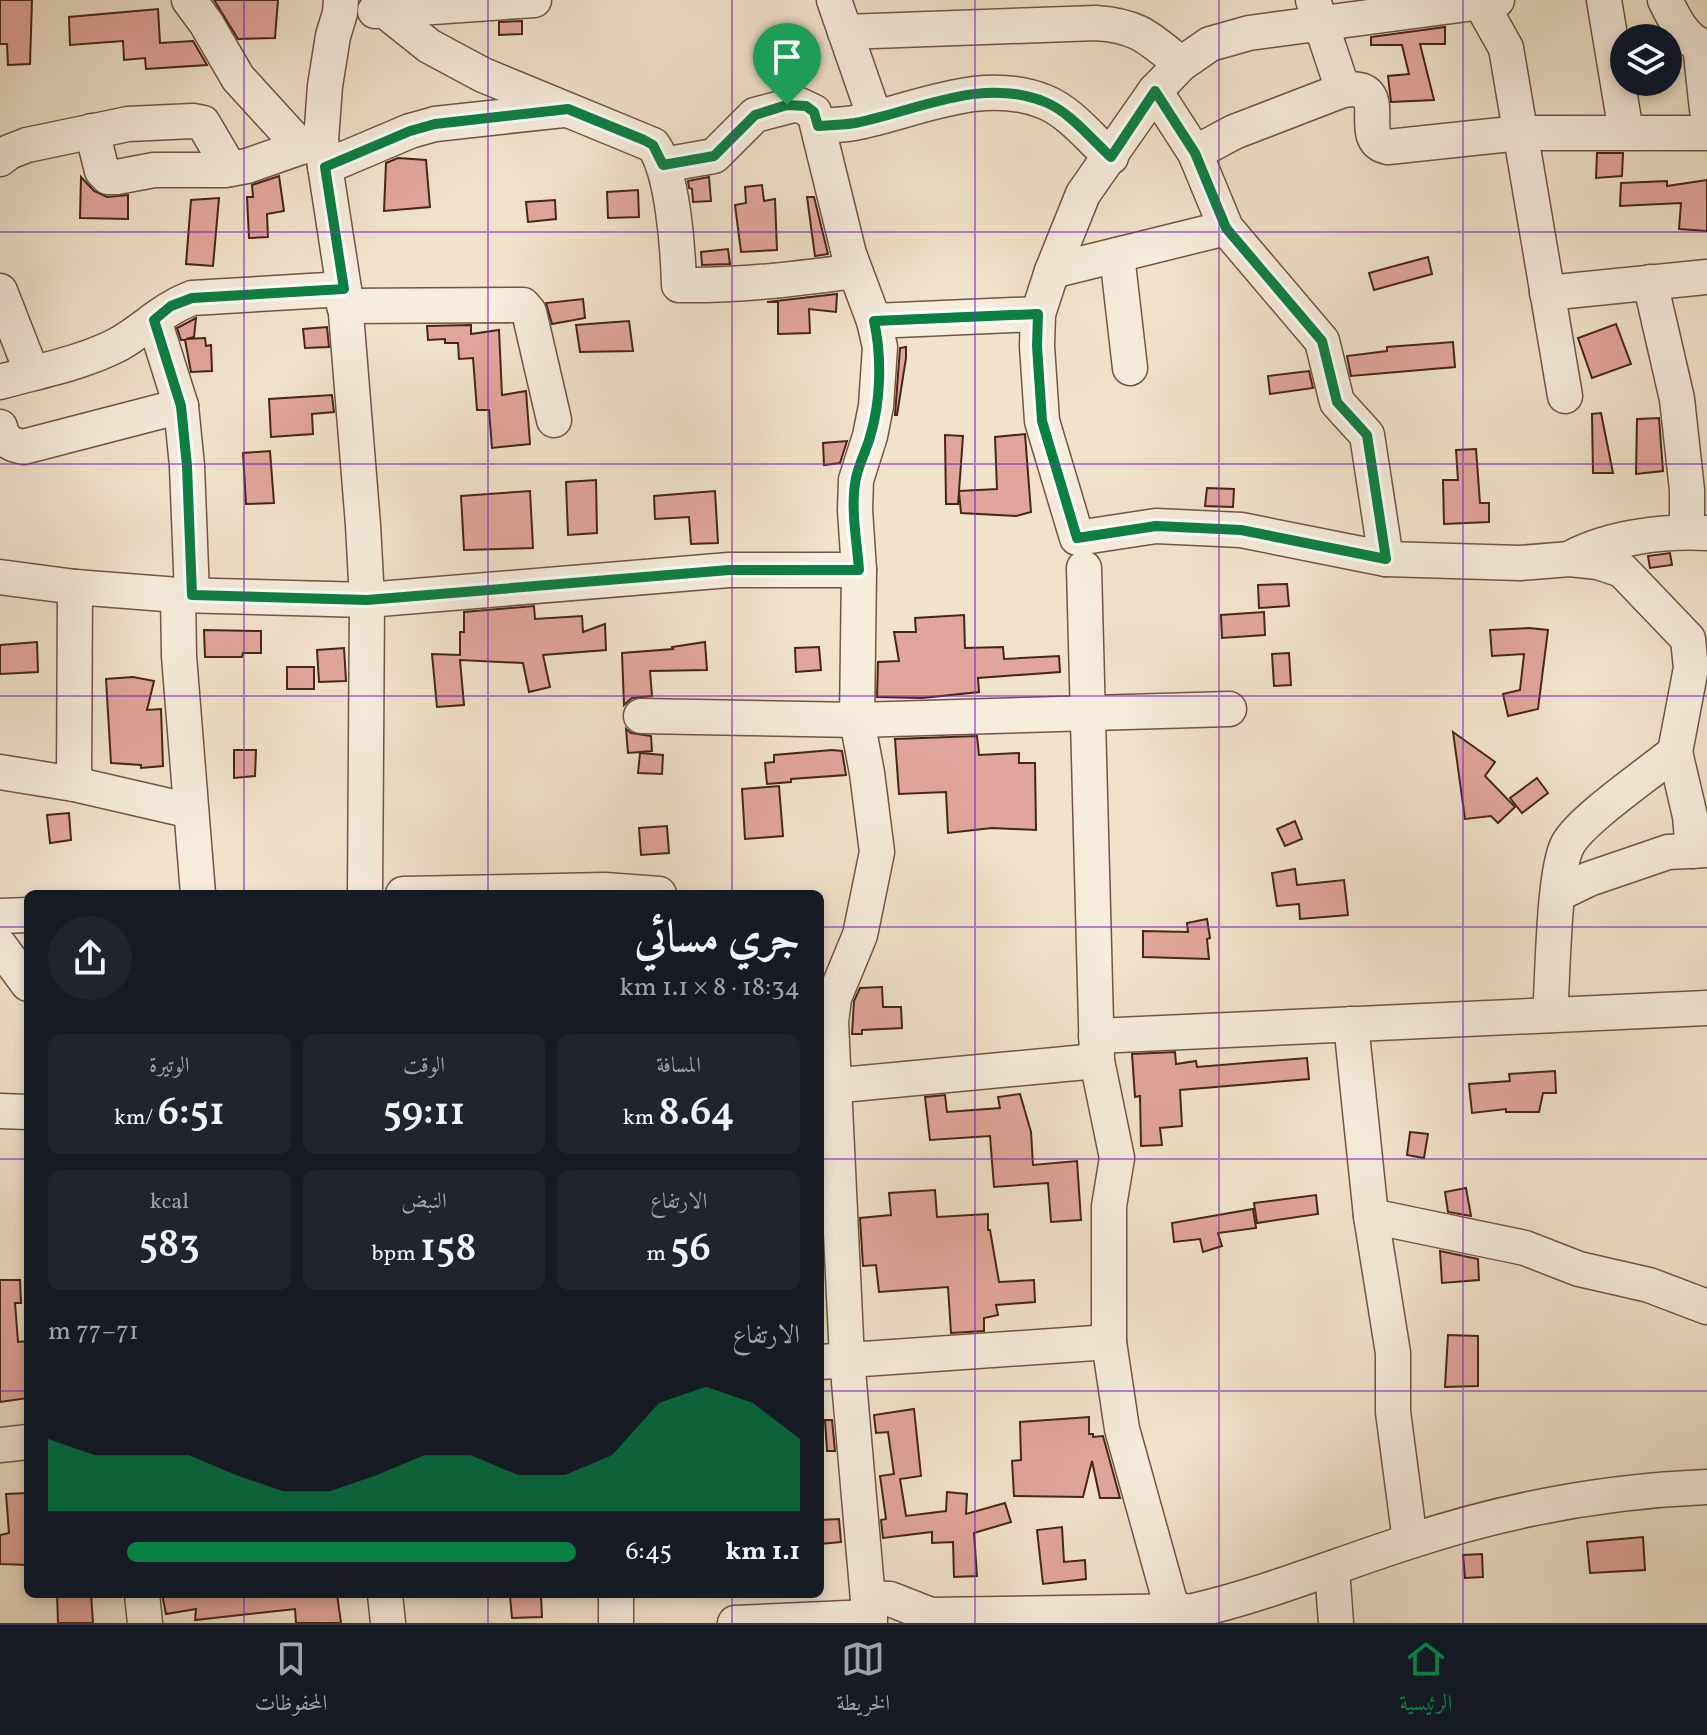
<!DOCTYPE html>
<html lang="ar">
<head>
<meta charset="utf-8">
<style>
  body { margin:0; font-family:Vollkorn,Amiri,serif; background:#20242c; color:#f1f3f6; direction:rtl; height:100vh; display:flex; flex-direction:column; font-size:30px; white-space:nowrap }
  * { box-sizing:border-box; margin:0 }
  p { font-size:26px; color:#9ea1a6 }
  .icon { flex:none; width:44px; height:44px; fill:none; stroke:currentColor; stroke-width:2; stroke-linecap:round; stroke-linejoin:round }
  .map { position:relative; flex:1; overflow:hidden; direction:ltr }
  .side { position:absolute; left:24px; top:890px; width:800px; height:708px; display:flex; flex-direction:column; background:#171b24; border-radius:12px; box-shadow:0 4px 12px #0003; direction:rtl }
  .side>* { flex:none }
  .controls { position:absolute; left:1610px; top:24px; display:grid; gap:16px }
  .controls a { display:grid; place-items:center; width:72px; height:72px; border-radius:50%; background:#171b24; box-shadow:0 4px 12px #0003; font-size:40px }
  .pin { position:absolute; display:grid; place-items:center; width:68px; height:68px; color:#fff; margin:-82px -34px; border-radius:50% 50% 50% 0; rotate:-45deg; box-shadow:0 0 8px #0007 }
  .pin .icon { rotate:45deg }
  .round { display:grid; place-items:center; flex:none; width:84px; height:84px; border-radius:42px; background:#20242c }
  .summary { display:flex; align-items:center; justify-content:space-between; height:136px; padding:0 24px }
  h1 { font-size:44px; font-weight:600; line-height:60px }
  .stats { display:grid; grid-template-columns:repeat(3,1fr); gap:12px; height:136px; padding:8px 24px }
  .stats div { display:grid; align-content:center; border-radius:12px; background:#20242c; text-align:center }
  .stats b { font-size:40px; font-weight:600 }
  .stats small { font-size:22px; font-weight:400 }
  .stats p { font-size:22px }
  .chart { height:224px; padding:16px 24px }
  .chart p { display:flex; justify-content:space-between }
  .chart svg { width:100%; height:144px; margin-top:8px; fill:#0b8043; opacity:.7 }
  ul { padding:0 24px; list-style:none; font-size:26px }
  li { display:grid; grid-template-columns:128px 96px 1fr; align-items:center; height:60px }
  li i { height:20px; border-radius:10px; background:#0b8043 }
  .dock { display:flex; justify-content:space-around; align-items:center; height:112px; border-top:2px solid #363941; background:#171b24; font-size:22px; color:#9ea1a6 }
  .dock a { display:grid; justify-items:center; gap:4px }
  .dock .active { color:#0b8043 }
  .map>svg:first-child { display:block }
  .building { fill:#e1a69b; stroke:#472617; stroke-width:2 }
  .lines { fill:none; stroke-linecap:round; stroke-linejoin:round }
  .minor-casing { stroke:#725544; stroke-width:37 }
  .minor { stroke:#f6eddd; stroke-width:34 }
  .route-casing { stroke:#fff; stroke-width:16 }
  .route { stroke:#0b8043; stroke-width:10 }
  .grid { fill:none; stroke:#7b2cbf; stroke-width:2; stroke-opacity:0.55 }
</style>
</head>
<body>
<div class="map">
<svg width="1707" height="1623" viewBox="0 0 1707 1623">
  <rect width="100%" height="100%" fill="#f1e3cb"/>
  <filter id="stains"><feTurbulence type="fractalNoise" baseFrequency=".0025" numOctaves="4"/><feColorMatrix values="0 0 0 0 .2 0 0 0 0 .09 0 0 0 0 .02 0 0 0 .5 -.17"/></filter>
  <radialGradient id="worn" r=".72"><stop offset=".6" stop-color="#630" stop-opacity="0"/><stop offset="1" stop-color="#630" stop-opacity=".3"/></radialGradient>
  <g class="building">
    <polygon points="0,0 32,0 30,64 8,65 7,44 0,44"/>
    <polygon points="214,0 278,0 275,38 238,39"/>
    <polygon points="158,9 160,43 193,41 207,65 146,69 145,58 124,60 123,41 70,45 69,17"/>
    <polygon points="522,21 522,34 499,35 499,22"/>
    <polygon points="1445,27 1445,44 1420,44 1434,100 1391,102 1388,76 1409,74 1402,45 1371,45 1371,37"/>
    <polygon points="1597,153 1623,153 1622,176 1596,178"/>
    <polygon points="398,158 426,160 430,207 384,211 386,163"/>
    <polygon points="279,176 284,211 267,214 268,237 249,238 247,197 253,197 252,185"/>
    <polygon points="81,177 94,191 107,197 128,195 128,219 80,218"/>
    <polygon points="709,177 711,201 693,202 692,189 689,188 688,181"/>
    <polygon points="1707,180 1707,231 1679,229 1681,203 1620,206 1621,183 1667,181 1667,186"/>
    <polygon points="762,185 764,201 775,199 777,250 741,252 735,205 746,203 745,187"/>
    <polygon points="638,190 639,217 608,218 607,192"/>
    <polygon points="807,197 814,197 828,254 815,256"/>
    <polygon points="219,198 213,266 186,264 191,200"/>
    <polygon points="555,200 556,219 528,222 526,202"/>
    <polygon points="728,249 730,264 702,265 701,252"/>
    <polygon points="1428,257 1432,274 1374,290 1369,273"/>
    <polygon points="837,294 836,312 809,309 810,333 778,334 778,302 767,302"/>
    <polygon points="583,299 585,318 552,324 546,303"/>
    <polygon points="196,318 194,337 186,339 205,338 206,346 211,345 212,371 191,372 185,340 181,340 177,328"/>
    <polygon points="629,321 633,351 580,352 576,325"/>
    <polygon points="1616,324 1631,364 1592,378 1578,338"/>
    <polygon points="471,325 471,334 499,330 502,395 526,391 530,444 492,448 489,410 477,410 473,358 459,359 458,343 445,343 445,339 428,340 427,326"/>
    <polygon points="327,327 329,347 305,348 303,329"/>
    <polygon points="1453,342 1455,367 1351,376 1347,356 1387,351 1387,347"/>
    <polygon points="906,347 906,358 897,415 895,415 900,348"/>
    <polygon points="1309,371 1313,388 1270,394 1268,376"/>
    <polygon points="332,395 334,412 312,414 313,434 271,437 269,399"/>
    <polygon points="1601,413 1613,473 1593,473 1592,414"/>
    <polygon points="1659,418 1663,471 1636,474 1637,419"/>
    <polygon points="1025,434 1031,512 1016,516 961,513 959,492 958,504 946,504 945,435 963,436 959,491 997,489 995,437"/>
    <polygon points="847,441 840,463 824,465 823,443"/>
    <polygon points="1476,449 1480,503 1489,503 1489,522 1444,524 1443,480 1458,480 1456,450"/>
    <polygon points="270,451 274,503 246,504 243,453"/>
    <polygon points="596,480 597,533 568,535 566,482"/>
    <polygon points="1207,488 1234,489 1233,507 1205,506"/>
    <polygon points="530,491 533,548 464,550 461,496"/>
    <polygon points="715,491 718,543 691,544 689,517 655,519 654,496"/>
    <polygon points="1670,553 1672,565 1650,568 1648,556"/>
    <polygon points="1287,584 1289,606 1259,608 1258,585"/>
    <polygon points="534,606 535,619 582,616 583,632 605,624 606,650 543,655 550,687 529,692 523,663 460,660 464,705 437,707 432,654 460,655 460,632 464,632 464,612"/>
    <polygon points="1264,612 1265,635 1222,638 1221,615"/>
    <polygon points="964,615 965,648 1003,647 1004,659 1059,656 1060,672 978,678 979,692 922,698 877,697 878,662 899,661 894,632 916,632 915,618"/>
    <polygon points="1529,628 1548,630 1538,709 1508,716 1503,694 1520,690 1524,654 1492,656 1490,630"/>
    <polygon points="204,630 261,631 261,653 243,653 242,657 205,657"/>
    <polygon points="37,642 38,672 0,674 0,645"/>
    <polygon points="705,642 707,670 650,671 652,696 632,698 624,705 622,653 673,649 672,647"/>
    <polygon points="819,647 821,670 796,672 795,648"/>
    <polygon points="344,648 346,681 319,682 317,650"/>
    <polygon points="1289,653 1291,685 1274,686 1272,654"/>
    <rect x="287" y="667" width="27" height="22"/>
    <polygon points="133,677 154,681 147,710 161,709 163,766 141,768 141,765 111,763 106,679"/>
    <polygon points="626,729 631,733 651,736 652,751 628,753"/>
    <polygon points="1453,732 1495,762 1485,776 1515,807 1498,823 1491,816 1465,819"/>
    <polygon points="977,736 979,755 1019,753 1019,763 1035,763 1036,830 992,828 948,833 946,792 899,794 895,739"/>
    <polygon points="234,750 256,750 255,776 234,778"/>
    <polygon points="832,750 842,751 846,775 791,779 791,782 767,784 765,763 774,762 774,755"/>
    <polygon points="640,753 663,755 662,774 638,773"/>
    <polygon points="1537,778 1548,793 1522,813 1510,798"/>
    <polygon points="779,786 783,836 745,839 742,789"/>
    <polygon points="69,813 71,840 50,843 47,815"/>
    <polygon points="1295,821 1302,839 1285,846 1277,829"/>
    <polygon points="667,826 669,853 641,855 639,828"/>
    <polygon points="1295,869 1297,885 1344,880 1348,915 1300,919 1299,904 1277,906 1272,873"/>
    <polygon points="1207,919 1210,938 1207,939 1209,959 1143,957 1143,931 1188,932 1187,923"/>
    <polygon points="882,987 883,1007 901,1007 902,1028 862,1030 862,1034 852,1034 854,1001 860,988"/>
    <polygon points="1175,1052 1176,1064 1196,1061 1197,1067 1307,1058 1309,1079 1180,1090 1182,1126 1160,1128 1162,1145 1141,1146 1140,1096 1135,1097 1132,1054"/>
    <polygon points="1555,1071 1556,1093 1543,1093 1539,1112 1506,1112 1506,1109 1472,1113 1469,1084 1510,1081 1509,1074"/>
    <polygon points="1020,1094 1031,1132 1033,1165 1077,1161 1081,1220 1051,1222 1048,1183 994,1187 990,1136 930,1140 925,1097 945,1095 947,1112 1000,1108 998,1097"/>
    <polygon points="1410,1132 1428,1134 1424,1158 1407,1155"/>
    <polygon points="1466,1188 1471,1216 1448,1212 1445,1192"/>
    <polygon points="935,1190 937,1217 988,1214 988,1230 990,1230 999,1282 1034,1280 1035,1302 996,1305 998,1315 984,1318 984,1331 951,1333 948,1287 879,1292 876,1265 863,1266 860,1218 891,1215 889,1193"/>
    <polygon points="1316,1195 1318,1214 1257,1223 1254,1203"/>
    <polygon points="1253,1209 1256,1228 1218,1233 1222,1246 1203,1252 1200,1239 1174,1242 1172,1223"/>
    <polygon points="1440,1251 1478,1259 1479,1280 1442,1283"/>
    <polygon points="0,1280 20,1280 21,1303 15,1303 18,1342 28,1341 28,1398 0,1402"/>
    <polygon points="1448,1335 1478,1336 1478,1386 1445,1387"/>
    <polygon points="914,1409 921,1476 900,1479 906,1516 946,1511 947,1492 967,1494 966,1514 1005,1503 1011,1522 974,1533 977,1576 954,1577 953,1542 932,1543 932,1532 883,1538 881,1520 886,1519 880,1476 894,1474 888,1432 876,1433 874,1415"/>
    <polygon points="1089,1417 1089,1434 1093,1434 1093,1437 1103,1436 1120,1498 1100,1498 1092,1461 1083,1497 1014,1496 1012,1461 1021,1460 1020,1422"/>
    <polygon points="825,1420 832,1420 835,1451 827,1451"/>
    <polygon points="28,1493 28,1565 0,1564 0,1535 9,1533 6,1494"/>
    <polygon points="839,1519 841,1542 820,1544 820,1520"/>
    <polygon points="1062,1527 1064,1562 1085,1560 1086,1579 1043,1584 1037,1530"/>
    <polygon points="1643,1537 1645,1570 1590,1573 1587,1542"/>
    <polygon points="1482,1554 1483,1577 1465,1578 1463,1555"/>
    <polygon points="57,1594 91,1594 93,1623 58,1623"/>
    <polygon points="162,1594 337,1594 341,1623 296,1623 295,1609 195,1620 196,1609 166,1614"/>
    <polygon points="541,1595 542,1617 512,1618 510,1596"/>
  </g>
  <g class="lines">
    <g class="minor-casing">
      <g id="minor">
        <polyline points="189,0 206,23 238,78 301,147"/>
        <polyline points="341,0 340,13 333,36 325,86 321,140 344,289 363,525 367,600 365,894"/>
        <polyline points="834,0 875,118"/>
        <polyline points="1313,0 1343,90"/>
        <polyline points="1479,0 1506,48 1565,396"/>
        <polyline points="1497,0 1249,33 1210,44 1181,64 1155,91 1083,194 1052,271 1038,314 1037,346 1042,421 1077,538 1156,526 1241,530 1386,559 1520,563 1570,559 1598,562 1622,570 1688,639 1691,668 1675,752 1690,816 1693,851"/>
        <polyline points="1604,0 1626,132"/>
        <path d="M1665,0C1674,18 1685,43 1707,47"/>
        <path d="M384,10L429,46L483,75L653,145C673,172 678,250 679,285C739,286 796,279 855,271"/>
        <polyline points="375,11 534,0"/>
        <path d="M845,32L1096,23C1139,26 1149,38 1181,64"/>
        <polyline points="1700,45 1707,110"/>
        <polyline points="1155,91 1195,153 1226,228 1322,341 1337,402 1367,435 1386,559"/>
        <path d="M818,126C830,125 843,125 854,123C916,111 982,76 1045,102C1070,112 1091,139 1111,157"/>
        <polyline points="92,131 102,171 108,177 117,177 154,170 225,170 247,166 321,140"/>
        <path d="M1195,153L1234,132L1343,90C1397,82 1352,140 1388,147L1520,133H1707"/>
        <polyline points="0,159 9,152 27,145 128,124 193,121 203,123 230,169"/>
        <polyline points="663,165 714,156 755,115 797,104 814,112 849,254 874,321 880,347 876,406 870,436 856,480 855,510 859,570 857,720 867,773 877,852 860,935 834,998 831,1022 847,1359 870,1623"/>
        <polyline points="325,167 410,131 435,124 563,110"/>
        <polyline points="1117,255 1130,368"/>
        <polyline points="1052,271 1226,228"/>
        <polyline points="1650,282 1677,399 1687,490 1687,532"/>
        <polyline points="0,291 32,373"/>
        <polyline points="1547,293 1707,277"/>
        <polyline points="344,306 523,305 529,312 554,420"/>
        <polyline points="154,320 181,406 187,466 192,595"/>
        <polyline points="874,321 1038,314"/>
        <path d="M0,382C39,371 83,363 119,344C145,329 163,309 192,298L344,289"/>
        <path d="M0,427C3,440 9,444 23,447L181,406"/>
        <path d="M1571,558C1610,537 1664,531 1707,533"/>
        <polyline points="1084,568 1097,1061 1117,1158 1109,1206 1109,1342 1122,1429 1176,1623"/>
        <polyline points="0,577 75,587 178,595 367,600 729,570 859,570"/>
        <polyline points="178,595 179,656 198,894"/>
        <polyline points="641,716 857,720 1229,709"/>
        <polyline points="0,772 74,784 191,811"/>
        <polyline points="74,784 75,587"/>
        <polyline points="403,894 605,890 659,894"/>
        <polyline points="1558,894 1589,879 1668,852 1707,850"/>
        <polyline points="0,916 28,915"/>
        <polyline points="0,946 28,984"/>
        <path d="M1550,1015C1553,979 1553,871 1568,844C1582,819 1650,773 1675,752"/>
        <polyline points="1351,1024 1371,1216 1393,1353 1393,1412 1410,1541"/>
        <polyline points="1096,1036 1707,1008"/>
        <polyline points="820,1087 1097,1061"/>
        <polyline points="0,1111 28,1112"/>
        <polyline points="1371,1216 1525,1248 1579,1269 1649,1285 1707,1307"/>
        <polyline points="820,1362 1109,1342"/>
        <polyline points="0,1445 28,1442"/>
        <polyline points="1332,1569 1336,1623"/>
        <polyline points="142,1594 145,1623"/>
        <polyline points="385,1594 388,1623"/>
        <path d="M868,1598L890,1599L931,1615L1193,1611C1267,1594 1336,1565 1408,1542C1504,1510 1606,1491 1707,1487"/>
        <polyline points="616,1623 616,1594"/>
        <polyline points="735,1623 870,1617"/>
      </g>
    </g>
    <use href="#minor" class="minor"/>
  </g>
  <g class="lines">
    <g class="route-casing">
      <path id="route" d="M1155,91L1195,153L1226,228L1322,341L1337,402L1367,435L1386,559L1241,530L1156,526L1077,538L1042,421L1037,346L1038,314L874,321C882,357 881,401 870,437C866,451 859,464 856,478C850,507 857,541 859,570H729L367,600L192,595L187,466L181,406L154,320L171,306L192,298L344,289L325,167L410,131L435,124L568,109L644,140L653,145L663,165L714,156L755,115L787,105L806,106L814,112L818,126C830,125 843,125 855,123C917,111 982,76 1045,102C1070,112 1091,139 1111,157Z"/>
    </g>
    <use href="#route" class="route"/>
  </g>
  <path class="grid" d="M244,0V894M488,0V894M732,0V894M975,0V1623M1219,0V1623M1463,0V1623M0,232H1707M0,464H1707M0,696H1707M0,927H28M820,927H1707M0,1159H28M820,1159H1707M0,1391H28M820,1391H1707M244,1594V1623M488,1594V1623M732,1594V1623"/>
  <rect width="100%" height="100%" filter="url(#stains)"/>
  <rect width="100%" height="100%" fill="url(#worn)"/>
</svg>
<div class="controls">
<a><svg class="icon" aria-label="layers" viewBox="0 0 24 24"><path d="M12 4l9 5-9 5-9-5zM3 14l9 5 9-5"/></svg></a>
</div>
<div class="pin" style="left:787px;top:105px;background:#1e9e55"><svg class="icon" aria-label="arrive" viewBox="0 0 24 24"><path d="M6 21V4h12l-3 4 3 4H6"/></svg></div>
<section class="side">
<div class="summary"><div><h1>جري مسائي</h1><p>18:34 · 8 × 1.1 km</p></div><a class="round"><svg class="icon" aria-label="share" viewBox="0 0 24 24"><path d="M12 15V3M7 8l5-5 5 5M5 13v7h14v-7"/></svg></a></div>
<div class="stats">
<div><p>المسافة</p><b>8.64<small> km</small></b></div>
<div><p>الوقت</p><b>59:11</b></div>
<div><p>الوتيرة</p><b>6:51<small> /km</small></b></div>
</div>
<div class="stats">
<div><p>الارتفاع</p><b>56<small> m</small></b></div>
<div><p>النبض</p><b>158<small> bpm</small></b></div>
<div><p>kcal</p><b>583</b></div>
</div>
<div class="chart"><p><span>الارتفاع</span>71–77 m</p>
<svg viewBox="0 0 160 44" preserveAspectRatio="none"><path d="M0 44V22L10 27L20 27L30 27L40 33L50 38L60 38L70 33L80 27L90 27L100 33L110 33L120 27L130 11L140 6L150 11L160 22V44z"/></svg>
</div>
<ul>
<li><b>1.1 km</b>6:45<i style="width:85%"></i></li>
</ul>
</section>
</div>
<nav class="dock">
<a class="active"><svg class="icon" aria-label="home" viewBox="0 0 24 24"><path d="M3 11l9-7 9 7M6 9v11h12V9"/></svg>الرئيسية</a>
<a><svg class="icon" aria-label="map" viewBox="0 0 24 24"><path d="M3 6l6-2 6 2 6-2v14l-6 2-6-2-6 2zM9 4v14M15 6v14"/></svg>الخريطة</a>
<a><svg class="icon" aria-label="saved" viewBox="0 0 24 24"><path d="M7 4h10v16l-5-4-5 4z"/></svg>المحفوظات</a>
</nav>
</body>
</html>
